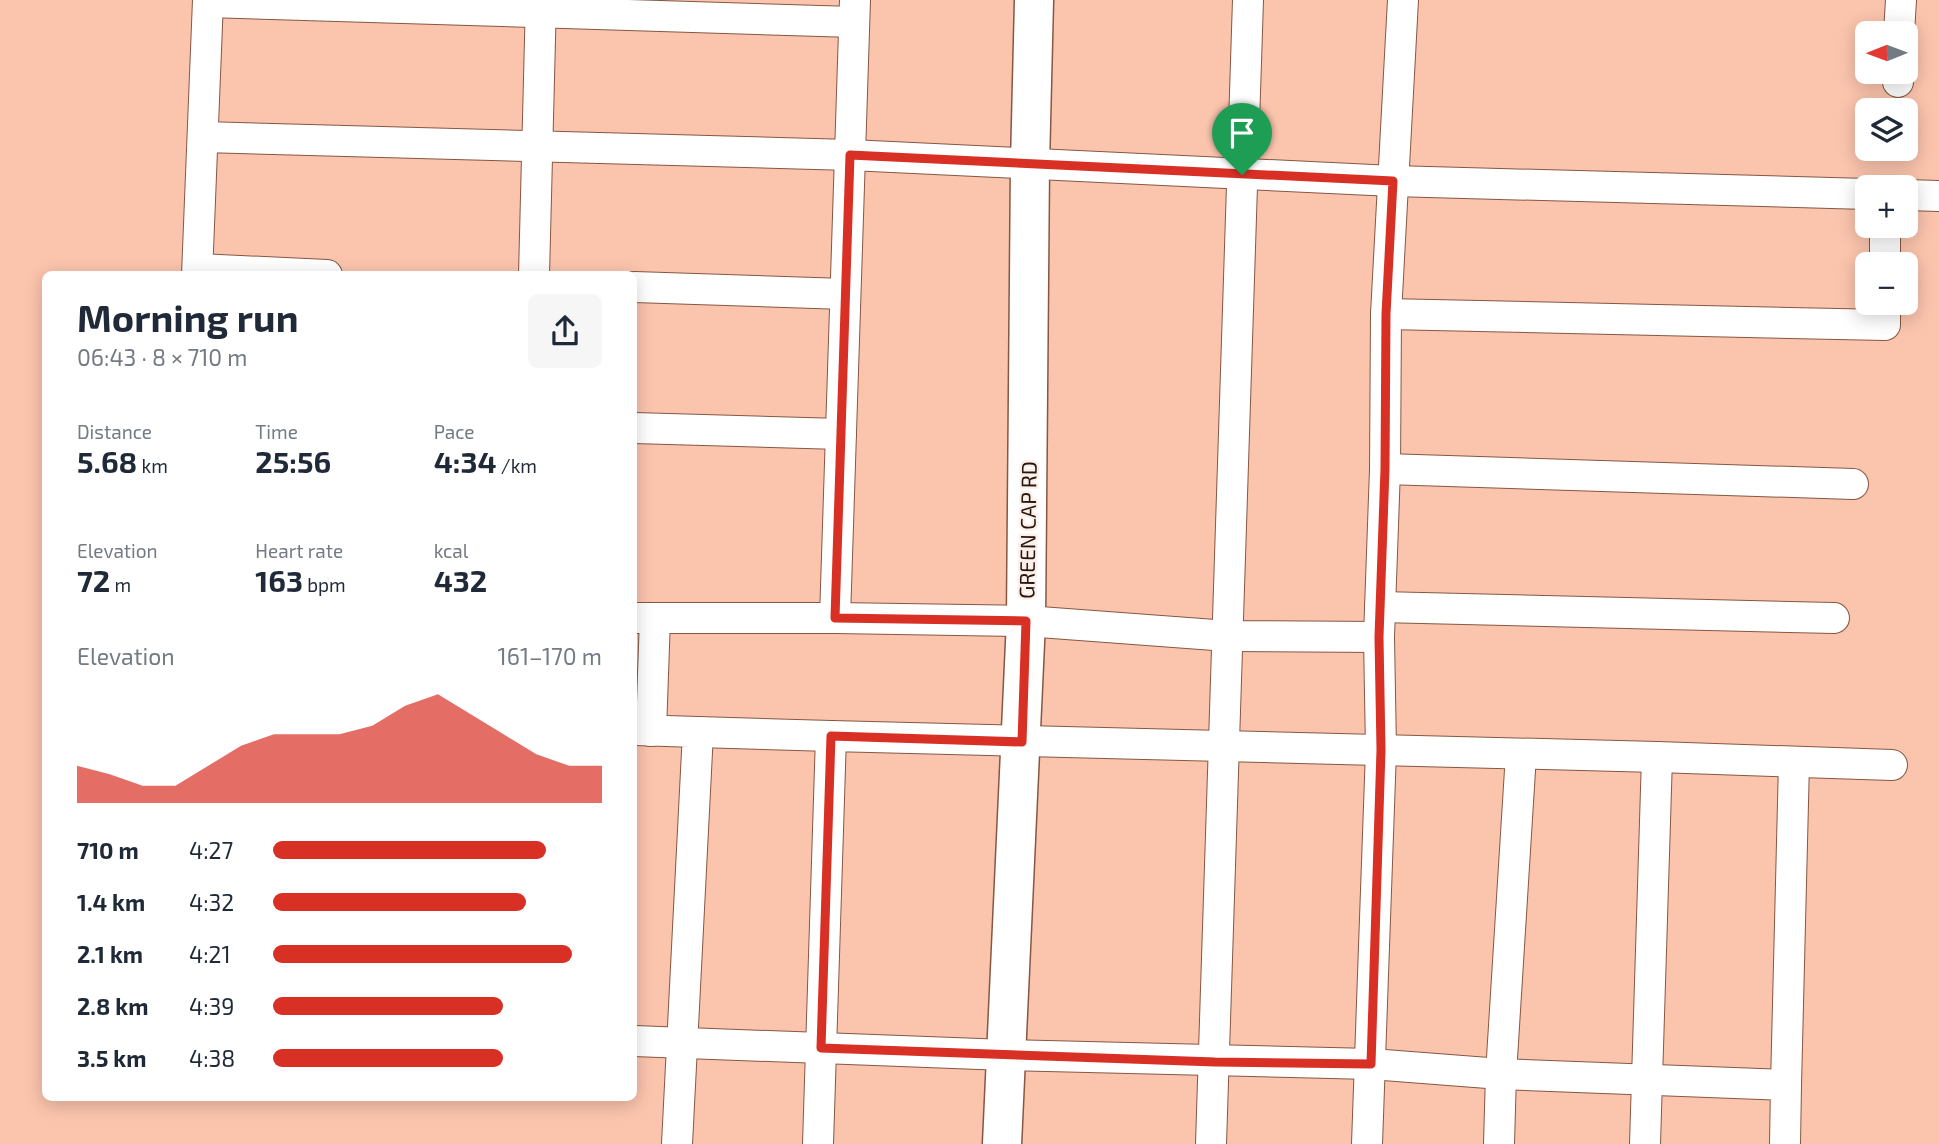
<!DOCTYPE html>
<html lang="en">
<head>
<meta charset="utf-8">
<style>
  body { margin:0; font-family:"Exo 2",sans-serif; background:#f6f6f7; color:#1f2937; height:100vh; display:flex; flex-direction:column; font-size:26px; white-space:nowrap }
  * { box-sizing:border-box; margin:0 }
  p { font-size:23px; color:#747a83 }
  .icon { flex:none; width:38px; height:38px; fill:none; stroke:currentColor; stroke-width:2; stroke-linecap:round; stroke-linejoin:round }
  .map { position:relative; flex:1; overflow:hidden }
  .drawer { position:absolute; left:42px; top:271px; width:595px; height:830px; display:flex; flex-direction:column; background:#fff; border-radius:10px; box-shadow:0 4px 18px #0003 }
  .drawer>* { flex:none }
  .needle { width:46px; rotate:269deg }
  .tools { position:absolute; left:1855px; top:21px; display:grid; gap:14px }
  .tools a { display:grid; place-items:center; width:63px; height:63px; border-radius:10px; background:#fff; box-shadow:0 4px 18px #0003; font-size:35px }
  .pin { position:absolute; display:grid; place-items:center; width:60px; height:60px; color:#fff; margin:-72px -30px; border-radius:50% 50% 50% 0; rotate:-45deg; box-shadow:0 0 7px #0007 }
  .pin .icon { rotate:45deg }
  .round { display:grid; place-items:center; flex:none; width:74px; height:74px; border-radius:10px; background:#f6f6f7 }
  .overview { display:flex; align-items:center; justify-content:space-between; height:119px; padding:0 35px }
  h1 { font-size:38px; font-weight:700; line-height:52px }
  .stats { display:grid; grid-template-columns:repeat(3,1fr); gap:10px; height:119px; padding:7px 35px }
  .stats div { display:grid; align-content:center }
  .stats b { font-size:30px; font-weight:700 }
  .stats small { font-size:19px; font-weight:400 }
  .stats p { font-size:19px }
  .chart { height:196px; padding:14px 35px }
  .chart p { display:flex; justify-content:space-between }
  .chart svg { width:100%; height:126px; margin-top:7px; fill:#d93025; opacity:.7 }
  ul { padding:0 35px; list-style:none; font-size:23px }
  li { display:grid; grid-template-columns:112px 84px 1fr; align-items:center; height:52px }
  li i { height:18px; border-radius:9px; background:#d93025 }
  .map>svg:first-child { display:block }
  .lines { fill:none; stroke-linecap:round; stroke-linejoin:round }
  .minor-casing { stroke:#865743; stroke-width:32 }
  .tertiary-casing { stroke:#865743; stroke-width:41 }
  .minor { stroke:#fff; stroke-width:30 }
  .tertiary { stroke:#fff; stroke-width:38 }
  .route-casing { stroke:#fff; stroke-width:14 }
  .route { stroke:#d93025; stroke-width:9 }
  .labels { text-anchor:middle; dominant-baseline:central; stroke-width:5; stroke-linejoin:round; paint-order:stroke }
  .street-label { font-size:21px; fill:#28150d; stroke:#fcf0eb }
</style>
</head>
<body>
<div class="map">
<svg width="1939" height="1144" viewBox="0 0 1939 1144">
  <rect width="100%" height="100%" fill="#fbc4ad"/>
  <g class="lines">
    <g class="minor-casing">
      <g id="minor">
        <polyline points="855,0 835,618 1026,621 1228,636 1379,637"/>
        <polyline points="208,2 854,22"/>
        <polyline points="1899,33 1901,0"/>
        <polyline points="1898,82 1898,72"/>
        <polyline points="203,137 850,155 1393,181 1867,194"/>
        <polyline points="1906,195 1939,196"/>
        <polyline points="1885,264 1885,226"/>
        <polyline points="198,269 327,275"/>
        <polyline points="197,275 208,0"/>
        <polyline points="534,275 541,0"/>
        <polyline points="634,287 845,294"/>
        <polyline points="1386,314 1885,325 1885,303"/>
        <polyline points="634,428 841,434"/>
        <polyline points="1385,469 1853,484"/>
        <polyline points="1380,607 1834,618"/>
        <polyline points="634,618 835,618"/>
        <polyline points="634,730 698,732 677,1144"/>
        <polyline points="651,731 655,618"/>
        <polyline points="698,732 831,736"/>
        <polyline points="634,1041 1006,1055 1371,1064 1501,1074 1786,1085 1785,1144"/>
        <polyline points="1786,1085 1794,762"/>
        <polyline points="818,1144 831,736 1657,757 1892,765"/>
        <polyline points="1211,1144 1248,0"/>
        <polyline points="1367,1144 1381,750 1379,637 1385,469 1386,314 1403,0"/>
        <polyline points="1499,1144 1501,1074 1521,754"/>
        <polyline points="1645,1144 1657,757"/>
      </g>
    </g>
    <g class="tertiary-casing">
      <polyline id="tertiary" points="1002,1144 1026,621 1030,164 1034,0"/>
    </g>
    <use href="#minor" class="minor"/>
    <use href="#tertiary" class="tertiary"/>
  </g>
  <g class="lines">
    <g class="route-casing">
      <polygon id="route" points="850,155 1393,181 1386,314 1385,469 1379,637 1381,750 1371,1064 1215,1062 821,1048 831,736 1022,742 1026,621 835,618"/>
    </g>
    <use href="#route" class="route"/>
  </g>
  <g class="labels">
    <g class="street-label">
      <text transform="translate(1027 530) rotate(-89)">GREEN CAP RD</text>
    </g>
  </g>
</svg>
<div class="tools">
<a><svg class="needle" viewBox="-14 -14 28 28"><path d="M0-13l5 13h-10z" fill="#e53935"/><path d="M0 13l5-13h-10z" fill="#747a83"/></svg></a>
<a><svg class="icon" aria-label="layers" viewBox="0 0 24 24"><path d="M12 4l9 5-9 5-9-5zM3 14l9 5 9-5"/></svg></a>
<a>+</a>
<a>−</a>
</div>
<div class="pin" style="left:1242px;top:175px;background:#1e9e55"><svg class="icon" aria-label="arrive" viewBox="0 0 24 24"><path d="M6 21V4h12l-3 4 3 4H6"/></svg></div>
<section class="drawer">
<div class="overview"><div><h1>Morning run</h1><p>06:43 · 8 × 710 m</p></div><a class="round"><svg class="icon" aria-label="share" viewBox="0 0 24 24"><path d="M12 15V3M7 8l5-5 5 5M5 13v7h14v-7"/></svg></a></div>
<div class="stats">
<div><p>Distance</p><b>5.68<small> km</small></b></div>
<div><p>Time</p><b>25:56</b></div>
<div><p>Pace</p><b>4:34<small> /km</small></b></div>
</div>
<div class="stats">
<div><p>Elevation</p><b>72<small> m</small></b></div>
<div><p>Heart rate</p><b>163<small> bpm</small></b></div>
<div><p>kcal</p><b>432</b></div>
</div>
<div class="chart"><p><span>Elevation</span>161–170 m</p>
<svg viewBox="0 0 160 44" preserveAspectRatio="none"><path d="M0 44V31L10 34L20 38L30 38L40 31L50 24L60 20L70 20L80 20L90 17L100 10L110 6L120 13L130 20L140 27L150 31L160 31V44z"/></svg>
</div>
<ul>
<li><b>710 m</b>4:27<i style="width:83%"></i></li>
<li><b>1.4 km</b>4:32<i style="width:77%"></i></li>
<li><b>2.1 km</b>4:21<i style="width:91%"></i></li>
<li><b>2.8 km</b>4:39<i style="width:70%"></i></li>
<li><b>3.5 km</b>4:38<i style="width:70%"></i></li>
</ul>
</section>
</div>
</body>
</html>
